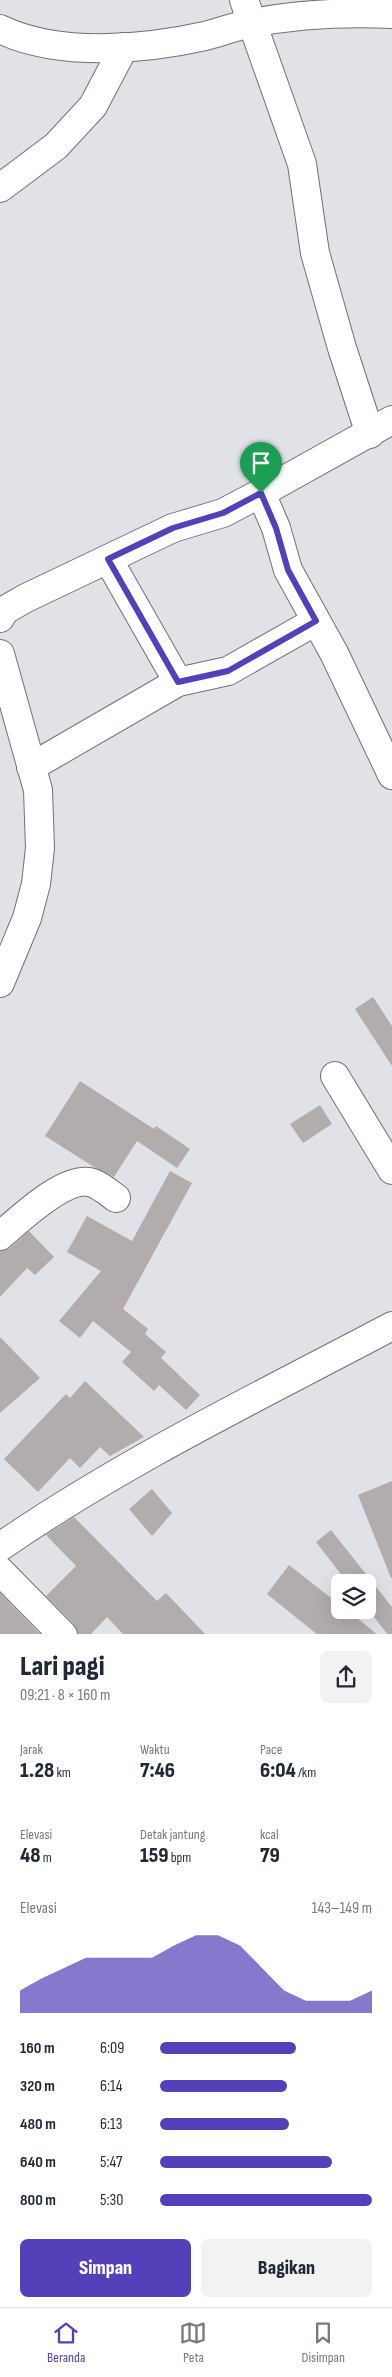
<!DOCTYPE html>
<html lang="id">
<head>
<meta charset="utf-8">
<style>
  body { margin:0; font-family:"Sofia Sans Condensed",sans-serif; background:#f2f2f3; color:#1f2937; height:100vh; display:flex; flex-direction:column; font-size:19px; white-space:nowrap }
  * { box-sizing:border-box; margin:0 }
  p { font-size:16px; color:#747a83 }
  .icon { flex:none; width:28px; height:28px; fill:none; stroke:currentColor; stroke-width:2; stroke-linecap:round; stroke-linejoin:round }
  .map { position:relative; height:1634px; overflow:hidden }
  .sheet { display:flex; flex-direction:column; background:#fff; flex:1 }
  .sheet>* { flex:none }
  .buttons { position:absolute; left:331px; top:1574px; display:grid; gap:10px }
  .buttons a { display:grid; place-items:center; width:45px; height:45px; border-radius:8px; background:#fff; box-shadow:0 5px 20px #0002; font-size:25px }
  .pin { position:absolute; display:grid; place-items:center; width:42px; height:42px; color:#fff; margin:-51px -21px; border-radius:50% 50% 50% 0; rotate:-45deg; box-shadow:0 0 5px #0007 }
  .pin .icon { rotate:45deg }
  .round { display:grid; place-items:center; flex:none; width:52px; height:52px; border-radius:8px; background:#f2f2f3 }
  .head { display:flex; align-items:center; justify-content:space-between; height:85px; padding:0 20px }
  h1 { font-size:28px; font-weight:800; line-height:38px }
  .stats { display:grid; grid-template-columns:repeat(3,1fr); gap:8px; height:85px; padding:5px 20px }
  .stats div { display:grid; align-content:center }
  .stats b { font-size:21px; font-weight:800 }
  .stats small { font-size:14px; font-weight:400 }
  .stats p { font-size:14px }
  .chart { height:140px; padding:10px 20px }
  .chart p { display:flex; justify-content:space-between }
  .chart svg { width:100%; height:90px; margin-top:5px; fill:#5441b9; opacity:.7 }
  .primary-button { display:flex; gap:10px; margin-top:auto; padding:10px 20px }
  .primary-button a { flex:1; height:58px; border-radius:8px; background:#5441b9; color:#fff; font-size:20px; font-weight:800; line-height:58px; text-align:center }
  .primary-button a+a { background:#f2f2f3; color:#1f2937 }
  ul { padding:0 20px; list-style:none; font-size:16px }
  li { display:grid; grid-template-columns:80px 60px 1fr; align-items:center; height:38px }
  li i { height:12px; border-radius:6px; background:#5441b9 }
  .dock { display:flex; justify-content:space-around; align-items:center; height:70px; border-top:1px solid #e0e1e3; background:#fff; font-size:14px; color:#747a83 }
  .dock a { display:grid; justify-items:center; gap:2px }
  .dock .active { color:#5441b9 }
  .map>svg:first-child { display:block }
  .building { fill:#b3acac }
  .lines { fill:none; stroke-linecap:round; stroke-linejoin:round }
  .minor-casing { stroke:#707277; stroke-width:30 }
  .minor { stroke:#fff; stroke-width:28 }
  .route-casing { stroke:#fff; stroke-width:10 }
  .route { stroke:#5441b9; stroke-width:6 }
</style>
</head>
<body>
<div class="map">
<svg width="392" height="1635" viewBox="0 0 392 1635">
  <rect width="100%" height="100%" fill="#e0e2e7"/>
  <g class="building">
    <polygon points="373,997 392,1026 392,1066 355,1009"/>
    <polygon points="80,1081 154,1129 156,1126 190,1149 177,1168 137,1141 114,1177 94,1167 45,1136"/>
    <polygon points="320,1105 332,1124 303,1143 290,1124"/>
    <polygon points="170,1171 192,1183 123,1309 148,1329 145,1334 166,1352 161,1358 200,1395 186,1410 159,1385 154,1391 122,1362 131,1352 93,1321 80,1338 59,1321 101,1271 67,1252 87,1216 132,1241"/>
    <polygon points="29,1231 54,1257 35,1275 27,1268 0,1297 0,1251 10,1248"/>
    <polygon points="0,1337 40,1378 0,1413"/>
    <polygon points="85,1381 144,1437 110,1456 100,1447 80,1468 70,1458 38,1492 4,1459 66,1394 70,1398"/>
    <polygon points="392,1481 392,1578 391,1578 358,1495"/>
    <polygon points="152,1489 172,1513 152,1536 129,1509"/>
    <polygon points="74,1517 157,1601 166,1593 206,1635 124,1635 107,1617 90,1635 78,1635 74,1624 46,1596 76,1566 46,1535"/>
    <polygon points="331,1530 392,1607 392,1635 388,1635 368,1609 368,1582 347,1582 316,1542"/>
    <polygon points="289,1565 340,1605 340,1610 347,1610 378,1635 318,1635 267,1594"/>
    <polygon points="0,1593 41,1635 0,1635"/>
  </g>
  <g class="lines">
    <g class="minor-casing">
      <g id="minor">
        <polyline points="244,0 302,164 315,253 342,348 370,434"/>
        <path d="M0,29C58,57 143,50 205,36C221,32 236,26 252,23C299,14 345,12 392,14"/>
        <polyline points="0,188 56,146 93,106 124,47"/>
        <polyline points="392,420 261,493 276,528 288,570 334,653 392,775"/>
        <polyline points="108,559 178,682"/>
        <polyline points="0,618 5,610 26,598 173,528 223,513 261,493"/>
        <polyline points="0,654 38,790 40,848 36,884 27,918 0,983"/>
        <polyline points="31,767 178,682 228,671 316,621"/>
        <polyline points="335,1076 392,1170"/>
        <path d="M0,1236C19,1220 67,1173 93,1183C101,1186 109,1193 116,1198"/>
        <path d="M0,1547C123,1462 260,1396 392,1326"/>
        <polyline points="0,1571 63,1635"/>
      </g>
    </g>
    <use href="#minor" class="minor"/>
  </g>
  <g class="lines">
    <g class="route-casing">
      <polygon id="route" points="261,493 276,528 288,570 316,621 228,671 178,682 108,559 173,528 223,513"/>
    </g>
    <use href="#route" class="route"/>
  </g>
</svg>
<div class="buttons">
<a><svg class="icon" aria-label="layers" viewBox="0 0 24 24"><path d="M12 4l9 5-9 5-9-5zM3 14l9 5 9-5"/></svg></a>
</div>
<div class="pin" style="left:261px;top:493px;background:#1e9e55"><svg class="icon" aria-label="arrive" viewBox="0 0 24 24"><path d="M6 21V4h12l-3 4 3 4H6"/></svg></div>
</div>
<section class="sheet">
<div class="head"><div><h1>Lari pagi</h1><p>09:21 · 8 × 160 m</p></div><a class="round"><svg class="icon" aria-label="share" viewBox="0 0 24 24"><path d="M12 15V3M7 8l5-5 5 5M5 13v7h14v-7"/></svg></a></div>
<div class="stats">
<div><p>Jarak</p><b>1.28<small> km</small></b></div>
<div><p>Waktu</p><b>7:46</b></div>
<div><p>Pace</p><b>6:04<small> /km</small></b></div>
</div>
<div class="stats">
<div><p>Elevasi</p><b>48<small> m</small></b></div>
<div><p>Detak jantung</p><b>159<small> bpm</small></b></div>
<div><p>kcal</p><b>79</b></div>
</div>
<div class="chart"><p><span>Elevasi</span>143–149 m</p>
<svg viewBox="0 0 160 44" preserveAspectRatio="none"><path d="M0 44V33L10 27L20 22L30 17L40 17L50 17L60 17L70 11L80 6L90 6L100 11L110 22L120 33L130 38L140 38L150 38L160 33V44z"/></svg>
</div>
<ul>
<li><b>160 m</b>6:09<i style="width:64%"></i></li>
<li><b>320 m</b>6:14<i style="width:60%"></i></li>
<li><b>480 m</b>6:13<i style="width:61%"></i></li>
<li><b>640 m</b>5:47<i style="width:81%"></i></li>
<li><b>800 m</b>5:30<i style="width:100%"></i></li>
</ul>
<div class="primary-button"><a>Simpan</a><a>Bagikan</a></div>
</section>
<nav class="dock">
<a class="active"><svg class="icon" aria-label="home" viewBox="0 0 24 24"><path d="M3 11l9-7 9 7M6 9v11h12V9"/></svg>Beranda</a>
<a><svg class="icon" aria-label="map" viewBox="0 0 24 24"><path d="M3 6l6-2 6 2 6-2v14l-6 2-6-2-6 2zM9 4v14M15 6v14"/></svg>Peta</a>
<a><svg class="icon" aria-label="saved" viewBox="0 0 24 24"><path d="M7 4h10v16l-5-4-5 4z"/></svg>Disimpan</a>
</nav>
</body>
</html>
